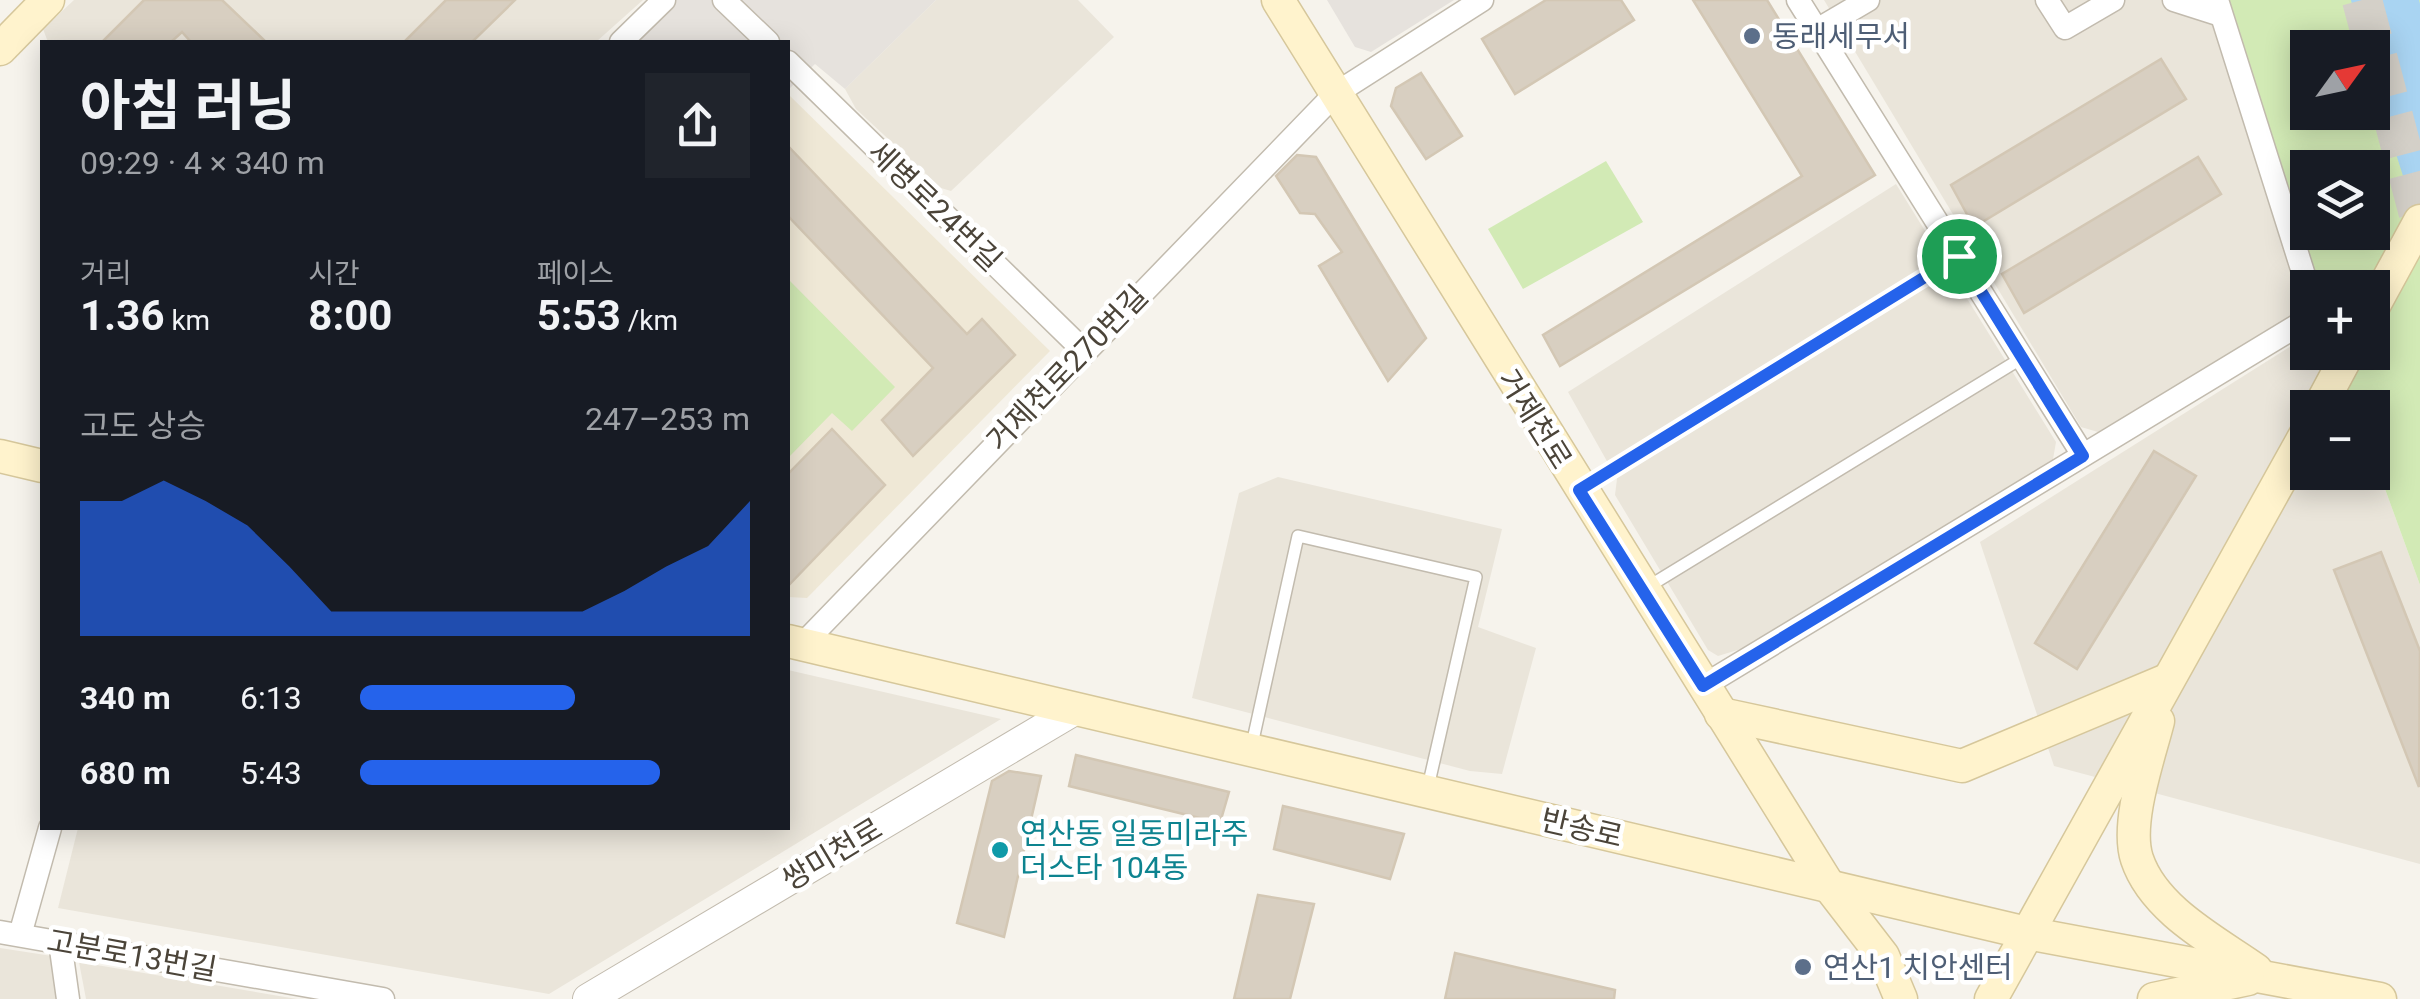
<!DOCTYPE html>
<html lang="ko">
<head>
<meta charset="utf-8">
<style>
  body { margin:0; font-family:Roboto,"Noto Sans KR",sans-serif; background:#20242c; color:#f1f3f6; height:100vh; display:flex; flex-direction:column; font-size:38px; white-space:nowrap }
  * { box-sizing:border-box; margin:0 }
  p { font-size:32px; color:#9ea1a6 }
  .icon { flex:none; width:55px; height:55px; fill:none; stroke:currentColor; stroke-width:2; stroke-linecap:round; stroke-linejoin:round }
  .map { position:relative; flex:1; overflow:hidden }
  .drawer { position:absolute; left:40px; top:40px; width:750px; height:790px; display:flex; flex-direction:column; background:#171b24; border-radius:0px; box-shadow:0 5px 25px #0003 }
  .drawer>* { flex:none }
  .needle { width:65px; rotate:57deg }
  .controls { position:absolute; left:2290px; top:30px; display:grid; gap:20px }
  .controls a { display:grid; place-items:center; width:100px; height:100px; border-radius:0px; background:#171b24; box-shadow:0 5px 25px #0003; font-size:50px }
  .pin { position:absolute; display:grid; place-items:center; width:85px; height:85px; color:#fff; margin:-42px; border:5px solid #fff; border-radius:50%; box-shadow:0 2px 10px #0007 }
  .round { display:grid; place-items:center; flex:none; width:105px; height:105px; border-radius:0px; background:#20242c }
  .head { display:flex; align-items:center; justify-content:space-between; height:170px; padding:0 40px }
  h1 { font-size:55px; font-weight:700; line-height:75px }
  .stats { display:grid; grid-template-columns:repeat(3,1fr); gap:15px; height:170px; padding:10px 40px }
  .stats div { display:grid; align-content:center }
  .stats b { font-size:42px; font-weight:700 }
  .stats small { font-size:28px; font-weight:400 }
  .stats p { font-size:28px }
  .chart { height:280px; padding:20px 40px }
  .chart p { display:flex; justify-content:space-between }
  .chart svg { width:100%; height:180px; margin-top:10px; fill:#2563eb; opacity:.7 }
  ul { padding:0 40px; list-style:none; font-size:32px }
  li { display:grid; grid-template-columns:160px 120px 1fr; align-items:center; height:75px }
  li i { height:25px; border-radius:12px; background:#2563eb }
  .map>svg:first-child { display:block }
  .residential { fill:#eae5da }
  .industrial { fill:#e6e2dd }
  .education { fill:#efe8d6 }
  .green { fill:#d2eab5; fill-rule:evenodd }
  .water { fill:#a9d4f2 }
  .building { fill:#d8cfc1; stroke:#d3c7b4; stroke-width:2.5 }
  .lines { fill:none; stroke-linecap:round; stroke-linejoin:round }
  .trunk-tunnel { stroke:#d4d0c8; stroke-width:40; stroke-dasharray:40 20; stroke-linecap:butt }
  .service-casing { stroke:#c2bbae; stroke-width:14 }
  .minor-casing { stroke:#c2bbae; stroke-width:25 }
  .tertiary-casing { stroke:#c2bbae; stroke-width:32 }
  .secondary-casing { stroke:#d6c79b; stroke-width:35 }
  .service { stroke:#fff; stroke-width:11 }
  .minor { stroke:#fff; stroke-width:22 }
  .tertiary { stroke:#fff; stroke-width:30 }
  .secondary { stroke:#fff3cd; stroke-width:32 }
  .route-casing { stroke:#fff; stroke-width:20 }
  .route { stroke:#2563eb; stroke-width:12 }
  .service-dot { fill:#5c6f8a; stroke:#fff; stroke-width:4 }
  .culture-dot { fill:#0f9aa8; stroke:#fff; stroke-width:4 }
  .labels { text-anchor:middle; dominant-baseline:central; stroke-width:9; stroke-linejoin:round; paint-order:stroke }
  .service-label { font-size:30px; fill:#4e5e75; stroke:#fff; text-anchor:start }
  .street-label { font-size:30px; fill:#4b4439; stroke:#fff }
  .culture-label { font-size:30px; fill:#0d838f; stroke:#fff; text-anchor:start }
</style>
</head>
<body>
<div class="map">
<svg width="2420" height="999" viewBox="0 0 2420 999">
  <rect width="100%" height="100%" fill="#f6f3ec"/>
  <g class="residential">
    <polygon points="74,0 643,0 596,42 48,42 43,29"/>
    <polygon points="936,0 1078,0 1114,37 951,191 941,188 856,109 845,89"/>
    <polygon points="1824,0 2205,0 2301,301 2301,315 2098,432 2081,427"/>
    <polygon points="1896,184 2056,442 2052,465 1754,645 1718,656 1708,650 1615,495 1617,479 1568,392"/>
    <polygon points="2307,336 2308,352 2334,353 2354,407 2308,408 2308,472 2372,472 2373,456 2420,585 2420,864 2054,766 1980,542"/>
    <polygon points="1278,477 1502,529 1478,627 1536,648 1502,774 1470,771 1192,698 1239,493"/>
    <polygon points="788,670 1001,719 549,994 58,908 78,828 788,828"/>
    <polygon points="0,948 52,956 57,999 0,999"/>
    <polygon points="79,962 297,999 86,999"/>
  </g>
  <g class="industrial">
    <polygon points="672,0 936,0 845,89 815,64 788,90 788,42 631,42"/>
    <polygon points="1327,0 1454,0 1371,52 1355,47"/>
  </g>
  <polygon class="education" points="788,94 1050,351 807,598 788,597"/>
  <g class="green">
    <path d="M2225,0H2420V585L2373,456L2372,408L2354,407L2334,353L2372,352V288L2314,287ZM2308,48H2372V112H2308ZM2308,168H2372V232H2308Z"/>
    <polygon points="1606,161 1643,222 1523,289 1488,229"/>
    <polygon points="788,279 895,387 852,431 832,413 788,458"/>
  </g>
  <polygon class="water" points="2351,0 2419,0 2420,4 2420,229 2373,82 2372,48 2362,47"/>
  <g class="building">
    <polygon points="144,0 222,0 266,42 191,42 182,32 171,42 102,42"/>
    <polygon points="446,0 515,0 472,42 404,42"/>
    <polygon points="1546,0 1621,0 1634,20 1515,94 1482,39"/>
    <polygon points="1693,0 1767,0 1875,175 1560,366 1543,335 1802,176"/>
    <polygon points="2161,59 2186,99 1974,227 1951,185"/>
    <polygon points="1421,73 1462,136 1426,159 1391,106 1396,88"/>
    <polygon points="788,146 967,334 982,319 1015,355 913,456 882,420 933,368 788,216"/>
    <polygon points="1297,155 1316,157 1426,338 1388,381 1319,266 1342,252 1315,214 1300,213 1276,176"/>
    <polygon points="2198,157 2221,194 2024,313 2002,274"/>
    <polygon points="832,429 885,485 788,586 788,474"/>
    <polygon points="2154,451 2196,476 2077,669 2035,643"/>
    <polygon points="2381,552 2420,651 2419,787 2334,570"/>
    <polygon points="1076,755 1229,792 1220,823 1069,786"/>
    <polygon points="1009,771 1041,776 1004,937 957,923 992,781"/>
    <polygon points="1283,806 1404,834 1390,879 1274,849"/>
    <polygon points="1258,895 1314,904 1290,999 1234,999"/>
    <polygon points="1455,953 1615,990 1614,999 1445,999"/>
  </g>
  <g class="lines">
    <polyline class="trunk-tunnel" points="2362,0 2420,218"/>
    <g class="service-casing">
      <g id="service">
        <polyline points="1584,487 1959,256"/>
        <polyline points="1646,588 2022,358"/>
        <polyline points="1251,749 1298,536 1476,577 1428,787"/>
      </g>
    </g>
    <g class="minor-casing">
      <g id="minor">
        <polyline points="724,0 768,42"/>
        <polyline points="1798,0 2083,455"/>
        <polyline points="2047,0 2065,28 2113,0"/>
        <polyline points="2174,0 2221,15"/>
        <polyline points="2217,0 2308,288"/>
        <polyline points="1817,30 1868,0"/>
        <polyline points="621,42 664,0"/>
        <polyline points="788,62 1083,350"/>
        <polyline points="802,645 1335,94 1482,0"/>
        <polyline points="1703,686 2308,319"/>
        <polyline points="0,932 383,999"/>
        <polyline points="20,935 50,828"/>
        <polyline points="60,942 68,999"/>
      </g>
    </g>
    <g class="tertiary-casing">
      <polyline id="tertiary" points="588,999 1076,709"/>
    </g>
    <g class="secondary-casing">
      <g id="secondary">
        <polyline points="1278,0 1829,886 1883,956 1901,999"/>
        <polyline points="0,49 48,0"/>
        <polyline points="2372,309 2420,221"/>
        <polyline points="2319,408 2349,352"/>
        <polyline points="0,456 42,466"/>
        <polyline points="788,641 2027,933 2380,999"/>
        <polyline points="1721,714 1962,766 2167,680"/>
        <path d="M2158,721C2149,757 2125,823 2137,859C2154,910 2215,941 2256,970"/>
        <polyline points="1991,999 2308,430"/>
        <polyline points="2154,999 2248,979"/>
      </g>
    </g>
    <use href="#service" class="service"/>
    <use href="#minor" class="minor"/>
    <use href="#tertiary" class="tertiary"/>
    <use href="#secondary" class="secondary"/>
  </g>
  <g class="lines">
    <g class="route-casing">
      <polygon id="route" points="1959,256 2083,456 1703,686 1579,490"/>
    </g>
    <use href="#route" class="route"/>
  </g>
  <g class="service-dot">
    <circle cx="1752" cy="36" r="10"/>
    <circle cx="1803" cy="967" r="10"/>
  </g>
  <circle class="culture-dot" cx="1000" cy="850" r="10"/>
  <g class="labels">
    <g class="service-label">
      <text x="1772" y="36">동래세무서</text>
      <text x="1823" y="967">연산1 치안센터</text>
    </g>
    <g class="street-label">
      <text transform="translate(935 206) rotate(44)">세병로24번길</text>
      <text transform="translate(1067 368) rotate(-46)">거제천로270번길</text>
      <text transform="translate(1535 419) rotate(58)">거제천로</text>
      <text transform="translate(1582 828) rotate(13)">반송로</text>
      <text transform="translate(832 854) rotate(-31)">쌍미천로</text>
      <text transform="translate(132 955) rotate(10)">고분로13번길</text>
    </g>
    <g class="culture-label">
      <text x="1020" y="833">연산동 일동미라주<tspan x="1020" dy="34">더스타 104동</tspan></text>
    </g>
  </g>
</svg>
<div class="controls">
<a><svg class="needle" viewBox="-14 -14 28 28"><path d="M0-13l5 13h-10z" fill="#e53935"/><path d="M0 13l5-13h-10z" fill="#9ea1a6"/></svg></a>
<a><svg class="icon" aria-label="layers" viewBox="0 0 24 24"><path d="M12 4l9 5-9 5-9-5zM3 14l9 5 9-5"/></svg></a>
<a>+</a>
<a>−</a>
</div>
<div class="pin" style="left:1959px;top:256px;background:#1e9e55"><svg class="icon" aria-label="arrive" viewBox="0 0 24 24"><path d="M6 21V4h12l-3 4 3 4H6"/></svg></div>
<section class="drawer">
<div class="head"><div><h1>아침 러닝</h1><p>09:29 · 4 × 340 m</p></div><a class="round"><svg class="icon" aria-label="share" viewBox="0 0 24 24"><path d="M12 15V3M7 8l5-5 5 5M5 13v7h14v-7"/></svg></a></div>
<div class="stats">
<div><p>거리</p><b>1.36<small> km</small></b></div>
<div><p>시간</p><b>8:00</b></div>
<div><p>페이스</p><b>5:53<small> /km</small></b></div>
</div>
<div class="chart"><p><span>고도 상승</span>247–253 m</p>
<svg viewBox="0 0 160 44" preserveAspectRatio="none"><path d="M0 44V11L10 11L20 6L30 11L40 17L50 27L60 38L70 38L80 38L90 38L100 38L110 38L120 38L130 33L140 27L150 22L160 11V44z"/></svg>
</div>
<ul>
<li><b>340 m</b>6:13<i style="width:55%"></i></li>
<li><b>680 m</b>5:43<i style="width:77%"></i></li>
</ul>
</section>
</div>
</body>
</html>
